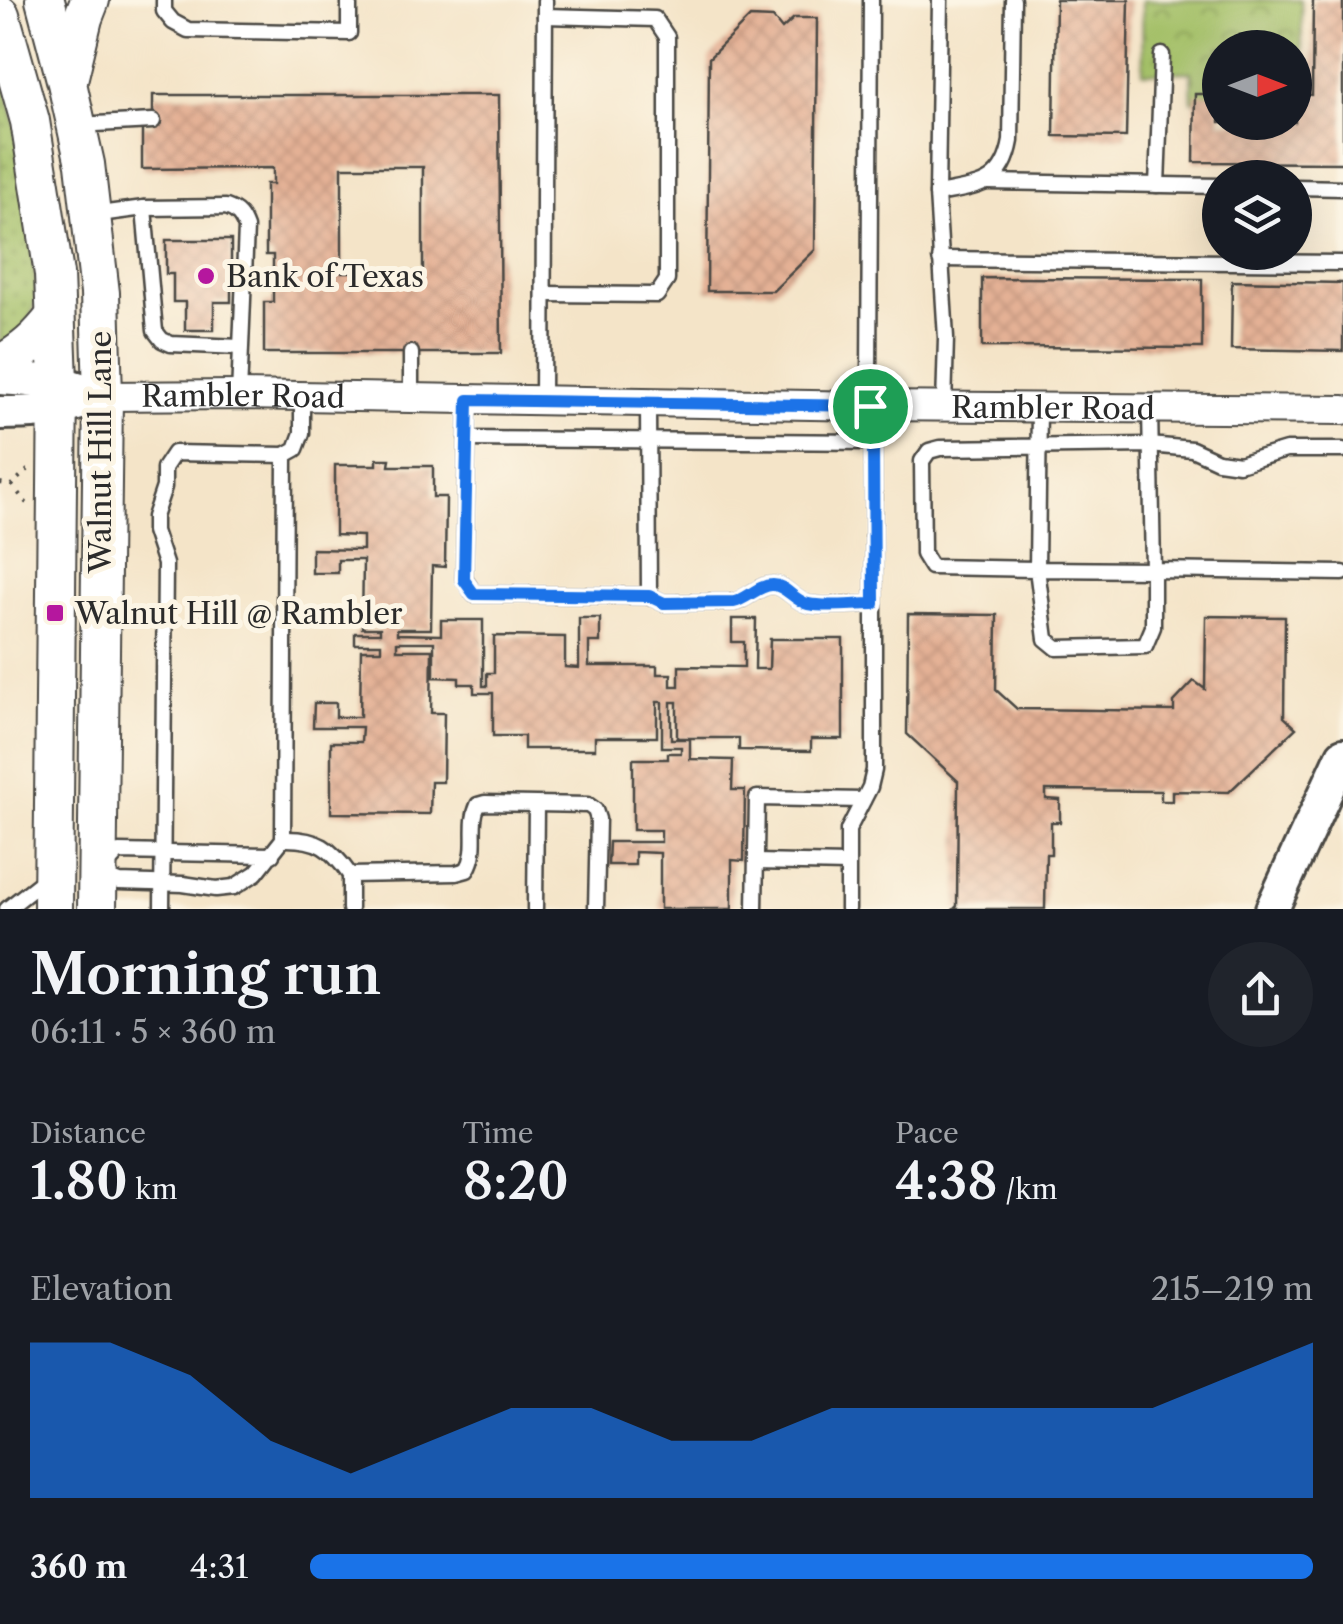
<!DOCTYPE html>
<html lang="en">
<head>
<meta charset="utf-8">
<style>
  body { margin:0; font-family:"Libre Caslon Text",serif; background:#20242c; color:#f1f3f6; height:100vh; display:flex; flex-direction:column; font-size:38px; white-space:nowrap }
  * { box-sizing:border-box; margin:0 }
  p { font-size:32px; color:#9ea1a6 }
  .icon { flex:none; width:55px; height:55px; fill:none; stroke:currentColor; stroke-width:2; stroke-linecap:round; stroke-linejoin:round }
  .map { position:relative; height:909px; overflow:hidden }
  .details { display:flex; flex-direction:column; background:#171b24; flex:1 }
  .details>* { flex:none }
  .needle { width:65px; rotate:90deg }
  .buttons { position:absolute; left:1202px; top:30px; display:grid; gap:20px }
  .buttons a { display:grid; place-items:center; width:110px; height:110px; border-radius:50%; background:#171b24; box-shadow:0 10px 40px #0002; font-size:50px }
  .pin { position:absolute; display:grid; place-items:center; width:85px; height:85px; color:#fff; margin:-42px; border:5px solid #fff; border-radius:50%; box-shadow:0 2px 10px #0007 }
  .round { display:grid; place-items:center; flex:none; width:105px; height:105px; border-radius:52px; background:#20242c }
  .overview { display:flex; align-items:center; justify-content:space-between; height:170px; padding:0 30px }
  h1 { font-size:55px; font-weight:600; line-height:75px }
  .figures { display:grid; grid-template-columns:repeat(3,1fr); gap:15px; height:170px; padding:10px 30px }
  .figures div { display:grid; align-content:center }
  .figures b { font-size:50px; font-weight:600 }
  .figures small { font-size:28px; font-weight:400 }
  .figures p { font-size:28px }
  .chart { height:280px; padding:20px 30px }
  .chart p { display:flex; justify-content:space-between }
  .chart svg { width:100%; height:180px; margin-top:10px; fill:#1a73e8; opacity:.7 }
  ul { padding:0 30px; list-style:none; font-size:32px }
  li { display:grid; grid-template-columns:160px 120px 1fr; align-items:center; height:75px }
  li i { height:25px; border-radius:12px; background:#1a73e8 }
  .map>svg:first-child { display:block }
  .grass { fill:url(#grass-dots); stroke:#677548; stroke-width:2.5 }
  .park { fill:url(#park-crowns); stroke:#677548; stroke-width:2.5 }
  .building { fill:url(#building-cross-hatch); fill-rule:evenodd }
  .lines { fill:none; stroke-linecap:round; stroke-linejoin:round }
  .service-casing { stroke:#494743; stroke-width:19 }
  .minor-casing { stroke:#494743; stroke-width:32 }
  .tertiary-casing { stroke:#494743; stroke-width:38 }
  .secondary-casing { stroke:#494743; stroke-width:42 }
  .path { stroke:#494743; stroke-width:4; stroke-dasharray:2.5 8; stroke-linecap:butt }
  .service { stroke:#fff; stroke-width:14 }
  .minor { stroke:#fff; stroke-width:28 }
  .tertiary { stroke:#fff; stroke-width:32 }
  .secondary { stroke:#fff; stroke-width:38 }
  .route-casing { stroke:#fff; stroke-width:20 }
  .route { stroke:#1a73e8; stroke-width:12 }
  .poi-dot { fill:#b5179e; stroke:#fcf5e5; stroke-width:4 }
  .labels { text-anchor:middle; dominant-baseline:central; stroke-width:10; stroke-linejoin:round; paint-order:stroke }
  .poi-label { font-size:30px; fill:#2b2b2b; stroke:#fcf5e5; text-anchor:start }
  .street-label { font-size:30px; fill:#2b2b2b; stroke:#fcf5e5 }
</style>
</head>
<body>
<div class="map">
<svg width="1343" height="909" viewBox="0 0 1343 909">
  <defs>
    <pattern id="grass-dots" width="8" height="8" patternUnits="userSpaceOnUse" patternTransform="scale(2.5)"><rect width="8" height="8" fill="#a3bf66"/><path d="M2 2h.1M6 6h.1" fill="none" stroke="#859b54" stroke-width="1.8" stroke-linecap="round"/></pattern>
    <pattern id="park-crowns" width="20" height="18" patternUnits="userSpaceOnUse" patternTransform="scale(2.5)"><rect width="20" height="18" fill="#a3bf66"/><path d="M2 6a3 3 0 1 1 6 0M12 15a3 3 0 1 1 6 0" fill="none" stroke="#859b54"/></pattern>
    <pattern id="building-cross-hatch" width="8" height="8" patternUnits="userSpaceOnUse" patternTransform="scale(2.5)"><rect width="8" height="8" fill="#e4b195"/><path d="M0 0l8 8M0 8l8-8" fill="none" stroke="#c49881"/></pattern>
  </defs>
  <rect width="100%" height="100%" fill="#fcf5e5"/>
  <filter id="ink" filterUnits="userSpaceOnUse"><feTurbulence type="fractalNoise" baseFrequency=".01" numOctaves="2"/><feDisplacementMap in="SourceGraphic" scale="20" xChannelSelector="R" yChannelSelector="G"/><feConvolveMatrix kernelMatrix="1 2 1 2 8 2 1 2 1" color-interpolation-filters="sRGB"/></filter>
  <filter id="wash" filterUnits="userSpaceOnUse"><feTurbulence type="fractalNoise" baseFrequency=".0048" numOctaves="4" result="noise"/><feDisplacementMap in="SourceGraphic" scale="40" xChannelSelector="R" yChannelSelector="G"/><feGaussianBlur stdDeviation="2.25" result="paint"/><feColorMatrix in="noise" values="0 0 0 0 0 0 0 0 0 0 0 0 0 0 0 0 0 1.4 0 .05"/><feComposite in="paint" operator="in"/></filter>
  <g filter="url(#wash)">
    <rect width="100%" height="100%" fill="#f4e4c8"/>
    <path class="grass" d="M0,62L19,142L37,291C33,323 24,333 0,352Z"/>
    <polygon class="park" points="1142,0 1301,0 1303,99 1295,99 1295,48 1220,48 1220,100 1192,101 1191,72 1143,73"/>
    <g id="blocks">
      <g class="building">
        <polygon points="1056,0 1129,0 1126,137 1054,136"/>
        <polygon points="1313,0 1343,0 1343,163 1194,162 1195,94 1220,94 1220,122 1295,122 1295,94 1312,95"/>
        <polygon points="750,17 773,18 782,29 794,18 817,18 815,250 773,291 707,291 709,58"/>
        <path d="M153,95H499L501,353H264V302H273V255H266V184H273V168L142,169V126H153ZM342,167H423V272H342Z"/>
        <polygon points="166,240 231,240 231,302 214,302 214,330 185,330 185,302 173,302 173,274 166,274"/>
        <polygon points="982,278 1202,279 1202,348 982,347"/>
        <polygon points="1232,281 1343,283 1343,351 1231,349"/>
        <polygon points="377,459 390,459 389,466 433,466 433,497 446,497 445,567 432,566 431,629 397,629 397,634 441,635 441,620 483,620 483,686 487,686 487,673 494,673 494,636 565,637 565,667 579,668 579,618 600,618 600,642 589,642 589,666 657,666 657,674 671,674 671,686 679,686 679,666 744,667 744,642 732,642 732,619 756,619 755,669 769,669 770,639 843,639 843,739 811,739 811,751 739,750 739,738 677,738 677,702 671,702 671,739 690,739 690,759 733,760 732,790 745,790 744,861 732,860 732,909 660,909 660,853 635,852 635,865 608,865 609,842 661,842 661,830 633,830 633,759 668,759 668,753 681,753 681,747 662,747 662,702 657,702 657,737 595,737 595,749 524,749 524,736 493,736 493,693 474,693 474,684 459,684 459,678 434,677 434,642 397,642 397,650 432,650 431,713 444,713 443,782 431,782 430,814 331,813 331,742 361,742 362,727 313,727 314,703 336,703 336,717 360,717 361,650 381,650 381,644 355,644 355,633 380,633 380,628 362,628 363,560 338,560 338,573 312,573 312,549 363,550 363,536 335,535 335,465 377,465"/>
        <polygon points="908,614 997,615 996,690 1017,709 1174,711 1174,702 1194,681 1205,689 1206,616 1285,617 1284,717 1296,728 1229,792 1172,791 1172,801 1161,801 1161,791 1046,790 1046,799 1060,800 1060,822 1051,822 1051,854 1046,854 1045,909 954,909 957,906 958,781 907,734"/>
      </g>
    </g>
  </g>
  <g filter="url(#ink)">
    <use href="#blocks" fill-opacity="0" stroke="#494743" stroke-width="2.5"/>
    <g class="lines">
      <g class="service-casing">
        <g id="service">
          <polyline points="164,0 164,11 173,22 188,30 349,33 349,0"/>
          <polyline points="940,0 937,194 946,338 944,407"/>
          <polyline points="77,125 153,121"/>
          <polyline points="988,182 1220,186"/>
          <polyline points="1157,185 1162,55"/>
          <polyline points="1295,187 1343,188"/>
          <path d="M937,194C977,186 1003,187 1011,141L1013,0"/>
          <polyline points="144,208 155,331 162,340 171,344 240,347"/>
          <path d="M92,215L144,208L226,207C238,211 242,217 246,228L239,395"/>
          <polyline points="940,259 1343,263"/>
          <polyline points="544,294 657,295 667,280 667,37 655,19 545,16"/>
          <polyline points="411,353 411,399"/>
          <polyline points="468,400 464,579 474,594 649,596 648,403"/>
          <polyline points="543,401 545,0"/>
          <polyline points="1039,408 1037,569 1153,570 1153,627 1145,646 1057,648 1046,639 1037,569 931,567 923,554 922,461 929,451 940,448 1150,445 1192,449 1218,461 1239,464 1286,450 1343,450"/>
          <polyline points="1150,409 1153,570 1343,573"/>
          <polyline points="467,439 873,442"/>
          <path d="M649,596L664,603L735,602C747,599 759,585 772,585C785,584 794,601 808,604C828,608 853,604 874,604L873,442L869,379L871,0"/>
          <path d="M283,839C318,838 331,848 350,875L456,873L467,870C480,849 468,826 478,805L485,803L588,805L595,810L598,819L596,909"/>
          <polyline points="272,855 119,852 98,874 119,882 183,884 216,889 234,887 256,873 283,839 285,455 296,449 302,433 302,397"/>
          <polyline points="756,862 847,864"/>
          <polyline points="350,875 350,909"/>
          <polyline points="7,909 49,876"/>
          <polyline points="162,909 165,564 154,531 154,517 164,487 164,468 174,453 285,455"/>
          <polyline points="535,909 536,805"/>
          <polyline points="755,909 757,798 863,800"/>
          <polyline points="848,909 848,830 870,787 874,770 874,604"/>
        </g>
      </g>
      <g class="minor-casing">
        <g id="minor">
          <path id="s1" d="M103,396L239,395L870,406L1343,410"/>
        </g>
      </g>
      <g class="tertiary-casing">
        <g id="tertiary">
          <polyline points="0,378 58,382 103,396"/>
          <path d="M0,413C28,413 53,412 80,403"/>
          <polyline points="1272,909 1343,755"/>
        </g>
      </g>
      <g class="secondary-casing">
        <g id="secondary">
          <polyline points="45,0 67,83 85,164 100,293 103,396 97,909"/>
          <polyline points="0,15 30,121 54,274 58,382 53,909"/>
          <polyline points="69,76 83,18 90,0"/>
          <path d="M0,365C25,351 38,339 55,317"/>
        </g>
      </g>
      <g class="path">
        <polyline points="0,483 11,485 29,469"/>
        <polyline points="12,485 28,505"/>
      </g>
      <use href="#service" class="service"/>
      <use href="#minor" class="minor"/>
      <use href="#tertiary" class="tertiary"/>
      <use href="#secondary" class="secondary"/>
    </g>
  </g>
  <g class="lines" filter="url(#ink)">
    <g class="route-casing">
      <path id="route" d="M468,400L870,406L873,442L874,604C853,604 828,608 808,604C794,601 785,584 772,585C759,585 747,599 734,602L664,603L649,596L474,594L464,580Z"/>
    </g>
    <use href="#route" class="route"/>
  </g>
  <g class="poi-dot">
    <circle cx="206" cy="276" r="10"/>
    <rect x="45" y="603" width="20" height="20" rx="5"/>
  </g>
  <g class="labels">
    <g class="poi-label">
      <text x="226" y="276">Bank of Texas</text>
      <text x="75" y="613">Walnut Hill @ Rambler</text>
    </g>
    <g class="street-label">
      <text stroke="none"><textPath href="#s1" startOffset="140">Rambler Road</textPath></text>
      <text stroke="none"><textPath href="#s1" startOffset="950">Rambler Road</textPath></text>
      <text transform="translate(100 452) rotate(-90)">Walnut Hill Lane</text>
    </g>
  </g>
</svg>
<div class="buttons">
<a><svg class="needle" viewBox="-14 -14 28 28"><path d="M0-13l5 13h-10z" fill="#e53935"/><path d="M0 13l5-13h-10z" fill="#9ea1a6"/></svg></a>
<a><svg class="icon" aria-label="layers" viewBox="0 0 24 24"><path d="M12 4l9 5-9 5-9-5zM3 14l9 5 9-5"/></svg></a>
</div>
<div class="pin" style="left:870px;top:406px;background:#1e9e55"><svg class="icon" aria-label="arrive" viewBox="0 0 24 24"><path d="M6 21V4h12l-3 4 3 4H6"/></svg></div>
</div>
<section class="details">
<div class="overview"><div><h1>Morning run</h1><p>06:11 · 5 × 360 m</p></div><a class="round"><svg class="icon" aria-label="share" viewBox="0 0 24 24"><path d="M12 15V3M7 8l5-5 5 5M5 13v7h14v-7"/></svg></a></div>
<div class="figures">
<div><p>Distance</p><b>1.80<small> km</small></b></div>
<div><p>Time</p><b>8:20</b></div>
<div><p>Pace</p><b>4:38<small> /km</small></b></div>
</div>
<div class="chart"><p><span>Elevation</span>215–219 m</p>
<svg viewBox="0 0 160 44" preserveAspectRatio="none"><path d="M0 44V6L10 6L20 14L30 30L40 38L50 30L60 22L70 22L80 30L90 30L100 22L110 22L120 22L130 22L140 22L150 14L160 6V44z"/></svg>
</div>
<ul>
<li><b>360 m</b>4:31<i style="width:100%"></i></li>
</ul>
</section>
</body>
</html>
